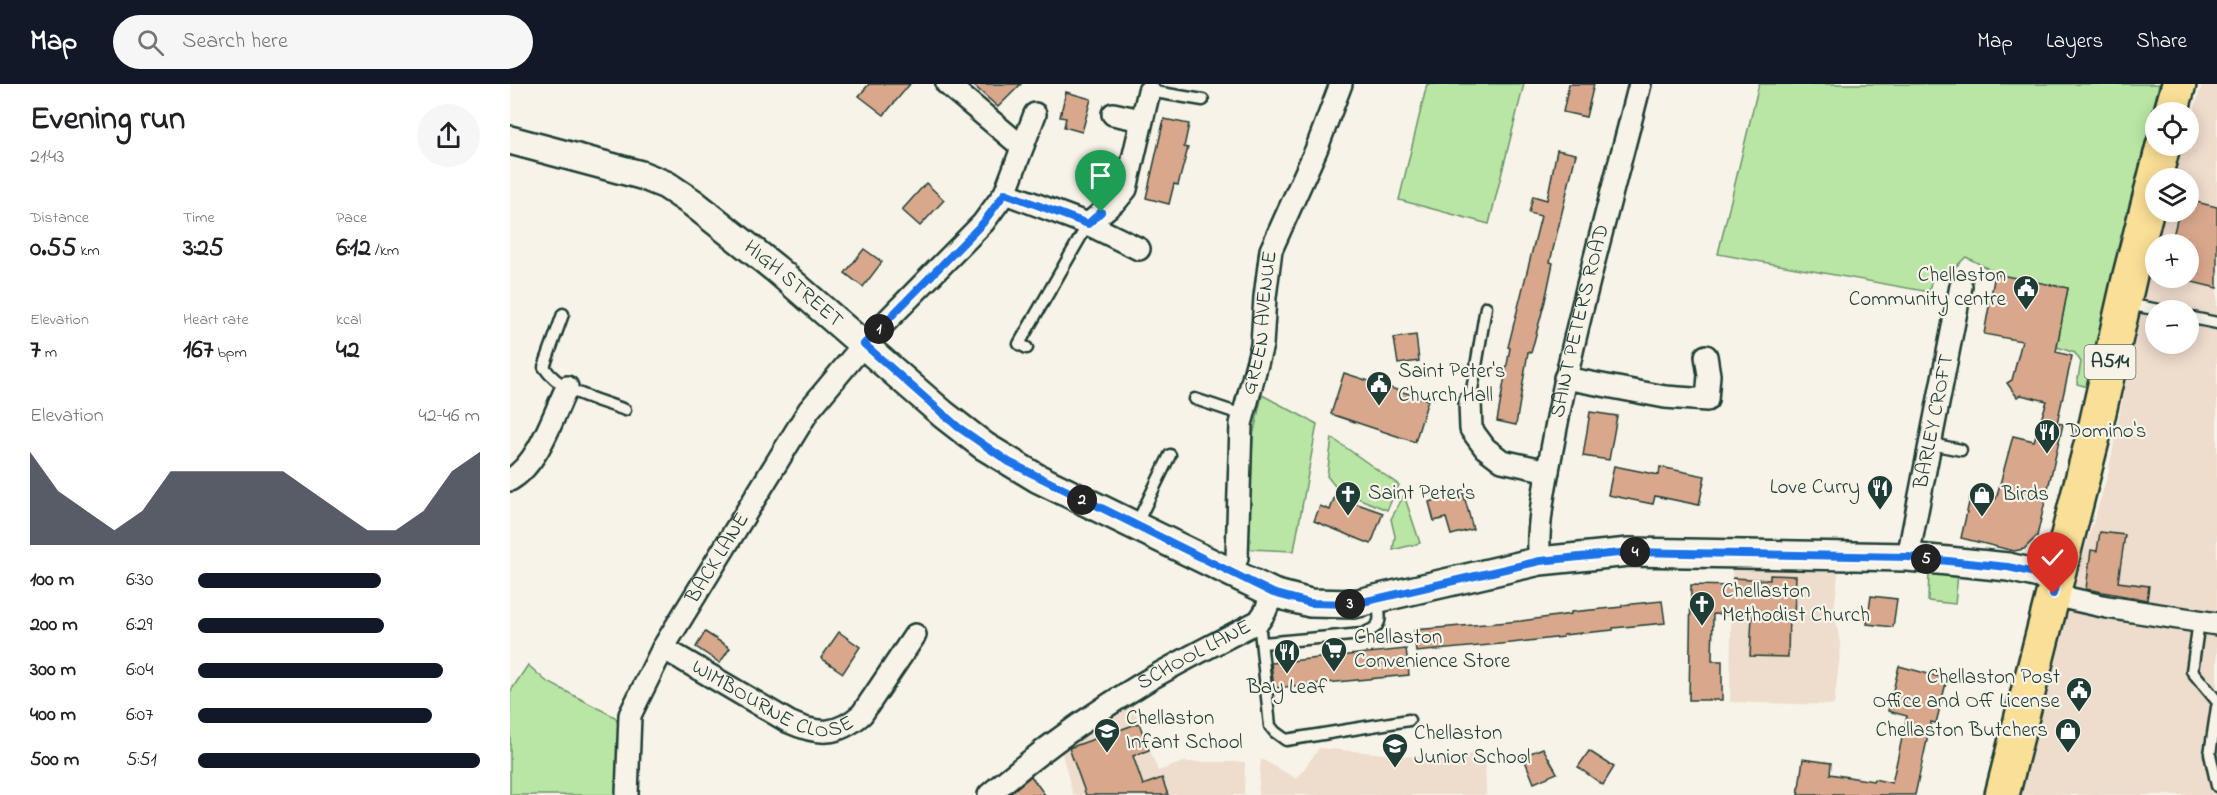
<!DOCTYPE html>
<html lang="en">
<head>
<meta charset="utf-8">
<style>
  body { margin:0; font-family:"Indie Flower",sans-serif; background:#f6f6f6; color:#202124; height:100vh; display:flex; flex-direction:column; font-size:22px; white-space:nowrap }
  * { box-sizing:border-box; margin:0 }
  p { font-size:20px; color:#757577 }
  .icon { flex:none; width:33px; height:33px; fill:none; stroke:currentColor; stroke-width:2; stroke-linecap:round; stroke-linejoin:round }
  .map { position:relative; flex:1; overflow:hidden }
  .drawer { display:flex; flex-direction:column; background:#fff; width:510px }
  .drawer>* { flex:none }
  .tools { position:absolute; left:1635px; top:18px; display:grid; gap:12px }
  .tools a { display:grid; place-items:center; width:54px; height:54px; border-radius:50%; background:#fff; box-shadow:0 3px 15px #0003; font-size:30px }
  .pin { position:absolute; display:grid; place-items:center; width:51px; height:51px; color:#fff; margin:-62px -26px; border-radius:50% 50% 50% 0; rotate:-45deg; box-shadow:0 0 6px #0007 }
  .pin .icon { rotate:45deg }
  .km { position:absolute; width:30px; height:30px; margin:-15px; border-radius:50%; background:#222; color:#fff; font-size:16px; line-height:30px; text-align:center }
  .round { display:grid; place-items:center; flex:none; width:63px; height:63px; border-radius:32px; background:#f6f6f6 }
  .summary { display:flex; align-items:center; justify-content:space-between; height:102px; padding:0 30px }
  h1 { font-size:33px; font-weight:700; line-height:45px }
  .metrics { display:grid; grid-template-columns:repeat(3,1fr); gap:9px; height:102px; padding:6px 30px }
  .metrics div { display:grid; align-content:center }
  .metrics b { font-size:26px; font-weight:700 }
  .metrics small { font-size:16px; font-weight:400 }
  .metrics p { font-size:16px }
  .chart { height:168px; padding:12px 30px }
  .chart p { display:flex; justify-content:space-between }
  .chart svg { width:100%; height:108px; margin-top:6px; fill:#111827; opacity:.7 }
  ul { padding:0 30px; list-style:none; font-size:20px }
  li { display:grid; grid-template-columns:96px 72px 1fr; align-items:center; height:45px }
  li i { height:15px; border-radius:8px; background:#111827 }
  header { display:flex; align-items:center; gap:36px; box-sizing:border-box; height:84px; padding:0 30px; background:#111827; color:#fff }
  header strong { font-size:28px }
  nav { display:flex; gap:33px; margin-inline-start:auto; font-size:21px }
  .search { width:420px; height:54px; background:#f6f6f6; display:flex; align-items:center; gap:15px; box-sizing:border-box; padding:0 21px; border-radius:33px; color:#757577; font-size:22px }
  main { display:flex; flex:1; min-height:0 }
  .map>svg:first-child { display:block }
  .built { fill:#eedccc; fill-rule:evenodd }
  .green { fill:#b9e6a4; stroke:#6c926c; stroke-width:1.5 }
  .building { fill:#d9a88c; stroke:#1f3d34; stroke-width:1.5 }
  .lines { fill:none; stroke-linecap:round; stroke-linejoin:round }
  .service-casing { stroke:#1f3d34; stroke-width:15 }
  .minor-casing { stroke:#1f3d34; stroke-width:26 }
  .tertiary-casing { stroke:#1f3d34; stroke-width:32 }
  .primary-casing { stroke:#1f3d34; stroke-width:38 }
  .service { stroke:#f7f3e8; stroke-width:10 }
  .minor { stroke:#f7f3e8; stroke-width:21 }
  .tertiary { stroke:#f7f3e8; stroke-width:27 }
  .primary { stroke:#fadf96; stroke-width:33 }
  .route-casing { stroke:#fff; stroke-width:12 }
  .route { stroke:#1a73e8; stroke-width:8 }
  .labels { text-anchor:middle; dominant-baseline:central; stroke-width:4.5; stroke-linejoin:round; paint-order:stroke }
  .shield { fill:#f7f3e8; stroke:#60746a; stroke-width:1.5 }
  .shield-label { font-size:20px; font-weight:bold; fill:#1f3d34 }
  .poi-label { font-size:21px; fill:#1f3d34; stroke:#f7f3e8; text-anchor:start }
  .street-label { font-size:21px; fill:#1f3d34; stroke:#f7f3e8 }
</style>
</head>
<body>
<header>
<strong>Map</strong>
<div class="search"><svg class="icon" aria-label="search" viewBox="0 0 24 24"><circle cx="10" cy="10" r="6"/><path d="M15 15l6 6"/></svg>Search here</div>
<nav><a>Map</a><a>Layers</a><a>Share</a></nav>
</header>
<main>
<section class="drawer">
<div class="summary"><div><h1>Evening run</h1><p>21:43</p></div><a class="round"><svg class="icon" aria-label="share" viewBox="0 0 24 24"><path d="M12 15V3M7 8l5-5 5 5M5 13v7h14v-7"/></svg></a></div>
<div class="metrics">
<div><p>Distance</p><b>0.55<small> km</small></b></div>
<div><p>Time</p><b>3:25</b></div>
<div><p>Pace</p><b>6:12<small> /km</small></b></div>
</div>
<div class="metrics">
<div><p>Elevation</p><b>7<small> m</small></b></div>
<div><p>Heart rate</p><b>167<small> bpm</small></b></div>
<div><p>kcal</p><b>42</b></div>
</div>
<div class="chart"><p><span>Elevation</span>42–46 m</p>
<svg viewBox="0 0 160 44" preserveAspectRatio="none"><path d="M0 44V6L10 22L20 30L30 38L40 30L50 14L60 14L70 14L80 14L90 14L100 22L110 30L120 38L130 38L140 30L150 14L160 6V44z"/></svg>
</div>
<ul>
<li><b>100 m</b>6:30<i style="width:65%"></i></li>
<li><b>200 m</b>6:29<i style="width:66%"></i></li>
<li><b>300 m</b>6:04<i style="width:87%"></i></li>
<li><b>400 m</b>6:07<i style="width:83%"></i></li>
<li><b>500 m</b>5:51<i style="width:100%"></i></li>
</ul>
</section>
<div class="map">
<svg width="1707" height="711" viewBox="0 0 1707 711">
  <rect width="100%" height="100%" fill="#f7f3e8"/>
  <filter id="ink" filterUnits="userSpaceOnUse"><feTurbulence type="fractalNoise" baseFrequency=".0167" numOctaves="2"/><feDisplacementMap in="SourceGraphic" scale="12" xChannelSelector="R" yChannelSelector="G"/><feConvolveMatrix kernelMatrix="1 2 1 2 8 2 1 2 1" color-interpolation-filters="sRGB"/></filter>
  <g filter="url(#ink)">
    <g class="built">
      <path d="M1692,0H1707V530L1625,519L1707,549V711H1509L1557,524L1598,390L1636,196L1654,128H1678V94H1663L1673,62H1678L1679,43ZM1646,160H1678V194H1646ZM1646,226H1678V260H1646Z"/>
      <polygon points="1222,483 1328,489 1324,529 1331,562 1324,621 1220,618"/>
      <polygon points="620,614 648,687 674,678 735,678 734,711 563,711 550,662"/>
      <polygon points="809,664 930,675 975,668 976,711 748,711 751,675 787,695"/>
    </g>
    <g class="green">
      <polygon points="917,0 1014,0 979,140 889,116"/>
      <polygon points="1249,0 1649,0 1578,303 1567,300 1571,278 1565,269 1547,263 1558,204 1485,191 1479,185 1456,173 1438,190 1423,188 1419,208 1208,170"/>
      <polygon points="752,311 807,340 784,467 738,465 743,352"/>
      <polygon points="822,354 889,401 877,426 828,406 817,392"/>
      <polygon points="894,411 910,459 883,466 885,452 881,435"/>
      <polygon points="1419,488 1448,490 1445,520 1418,517"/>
      <polygon points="18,581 36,597 105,633 111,646 107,666 107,711 0,711 0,608"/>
    </g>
    <g class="building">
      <polygon points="359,0 400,0 374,31 349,12"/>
      <polygon points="462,0 511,0 488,23"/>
      <polygon points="1059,0 1084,0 1076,33 1053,28"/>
      <polygon points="556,8 581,15 572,48 554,43 556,34 550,33"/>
      <polygon points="654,35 679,40 674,63 678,64 668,101 664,100 659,120 636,114"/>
      <polygon points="1047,66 1066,70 1040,178 1043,179 1035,217 1021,269 1018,268 1006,341 987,337 1000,264 998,263 1031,132 1019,129 1023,112 1037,116"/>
      <polygon points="416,99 434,116 410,142 392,126"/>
      <polygon points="1678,116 1707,123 1707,204 1678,197 1678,160 1661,160 1669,128 1678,128"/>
      <polygon points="354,165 372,178 353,203 335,189"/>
      <polygon points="1485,190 1558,204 1546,268 1562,272 1547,339 1553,340 1527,452 1514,465 1504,467 1451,454 1461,410 1486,415 1503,352 1524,357 1537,317 1511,311 1507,313 1497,299 1502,296 1512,257 1474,250"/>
      <polygon points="906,251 909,277 888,280 884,254"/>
      <polygon points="834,289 918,316 905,358 821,330"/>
      <polygon points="1080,328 1107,332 1099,376 1073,372"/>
      <polygon points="1104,382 1149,391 1150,383 1195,392 1189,421 1145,412 1143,420 1098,411"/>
      <polygon points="953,408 963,445 941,451 936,434 924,437 919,418"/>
      <polygon points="825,412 873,429 861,460 804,437 810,422 820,426"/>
      <polygon points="1590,448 1615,451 1608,498 1639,502 1637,516 1576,505 1581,466 1587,467"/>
      <polygon points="1260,491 1286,492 1284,531 1279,530 1278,573 1240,572 1242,532 1203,530 1202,577 1212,577 1212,616 1179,616 1181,501 1223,502 1223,494 1260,496"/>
      <polygon points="1361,512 1387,515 1383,543 1357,540"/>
      <polygon points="1152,517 1155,539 1103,544 1103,546 1053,551 1053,553 1001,559 906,568 904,546 1011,537 1061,530 1061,528 1112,523 1112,521"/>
      <polygon points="195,548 220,564 210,579 186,563"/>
      <polygon points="329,548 350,563 333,589 311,574"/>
      <polygon points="896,565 899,591 764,604 761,579"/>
      <polygon points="1389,582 1437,595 1426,639 1421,638 1405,711 1288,711 1293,675 1321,679 1320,690 1363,697 1364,695 1382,699 1397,632 1378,627"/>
      <polygon points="629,639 639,666 623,672 633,701 652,694 658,711 576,711 559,664"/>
      <polygon points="1033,664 1047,689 1024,699 1013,672"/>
      <polygon points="1079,667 1104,683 1093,701 1068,683"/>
      <polygon points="521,692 535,711 499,711 505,705"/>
    </g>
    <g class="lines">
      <g class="service-casing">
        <g id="service">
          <polyline points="639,7 693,16"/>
          <polyline points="1617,220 1649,226"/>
          <path d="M53,230L34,283C50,308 89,316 115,326"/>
          <polyline points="1678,233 1707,239"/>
          <polyline points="517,264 509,260 578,140"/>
          <polyline points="685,315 733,331"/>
          <polyline points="960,318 976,223"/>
          <polyline points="1421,360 1451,366"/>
          <polyline points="626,441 660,371"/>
          <polyline points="749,537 760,642 765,648 776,656 899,636"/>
          <polyline points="1689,537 1682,587 1707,617"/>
          <path d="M752,559L852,550C873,543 871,536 867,516"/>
          <polyline points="1707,623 1700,670 1707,702"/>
        </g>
      </g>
      <g class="minor-casing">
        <g id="minor">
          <polyline points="437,0 505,57 513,61"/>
          <polyline points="603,30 631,36"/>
          <polyline points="495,109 578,140 629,165"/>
          <polyline points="578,140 607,116 616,105 639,7"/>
          <polyline points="1055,294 1155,313 1197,316 1199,291 1196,272"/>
          <polyline points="960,318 961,345 975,364 992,377 1038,387"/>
          <path d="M0,396C29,379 43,332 57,303"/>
          <path id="s1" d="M1398,473L1451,202"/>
          <path id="s2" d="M1030,477C1025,446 1037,392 1043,360C1065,238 1100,119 1130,0"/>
          <path id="s3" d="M720,489L727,474L731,340L752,261L755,213L761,166L806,66L831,0"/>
          <polyline points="1543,511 1597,523 1707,540"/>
          <path id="s4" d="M153,564L279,638C308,651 327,652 352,630L405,551"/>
          <path id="s5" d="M117,711L120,631L153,564L299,326L354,260L473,139L495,109L525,30"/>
          <path id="s6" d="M479,711C527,669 580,631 635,598C672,576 711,557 749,537L755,528L763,509"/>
        </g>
      </g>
      <g class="tertiary-casing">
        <g id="tertiary">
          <path id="s7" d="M0,56L131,91L156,101L183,119L266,185L434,331L474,362L527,394L763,509L800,519L844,520L1030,477L1119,468L1398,473L1498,483L1547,494"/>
        </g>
      </g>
      <g class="primary-casing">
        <g id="primary">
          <polyline points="1661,28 1669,0"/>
          <polyline points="1492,711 1586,341 1620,191 1653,62"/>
        </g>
      </g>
      <use href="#service" class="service"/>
      <use href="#minor" class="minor"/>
      <use href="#tertiary" class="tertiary"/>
      <use href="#primary" class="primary"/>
    </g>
  </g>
  <g class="lines" filter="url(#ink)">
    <g class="route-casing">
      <polyline id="route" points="591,128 578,140 495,109 473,139 354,260 448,343 499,378 763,509 800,519 844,520 1030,477 1119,468 1398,473 1498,483 1547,494 1543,510"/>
    </g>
    <use href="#route" class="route"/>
  </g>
  <defs>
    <g id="civic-pin" transform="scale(1.35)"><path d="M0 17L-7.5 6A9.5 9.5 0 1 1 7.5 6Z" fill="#1f3d34" stroke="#f7f3e8"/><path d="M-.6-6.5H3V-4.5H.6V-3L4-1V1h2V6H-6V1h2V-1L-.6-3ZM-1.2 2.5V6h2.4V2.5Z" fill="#fff"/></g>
    <g id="restaurant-pin" transform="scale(1.35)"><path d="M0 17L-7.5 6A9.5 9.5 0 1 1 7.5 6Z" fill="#1f3d34" stroke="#f7f3e8"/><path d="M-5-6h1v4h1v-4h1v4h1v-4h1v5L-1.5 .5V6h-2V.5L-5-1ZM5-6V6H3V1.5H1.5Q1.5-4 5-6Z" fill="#fff"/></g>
    <g id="church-pin" transform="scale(1.35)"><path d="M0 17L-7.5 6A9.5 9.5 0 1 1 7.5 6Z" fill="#1f3d34" stroke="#f7f3e8"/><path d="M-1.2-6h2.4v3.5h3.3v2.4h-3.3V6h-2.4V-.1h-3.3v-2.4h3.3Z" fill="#fff"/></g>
    <g id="shop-pin" transform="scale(1.35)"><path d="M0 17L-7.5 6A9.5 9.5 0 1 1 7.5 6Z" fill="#1f3d34" stroke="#f7f3e8"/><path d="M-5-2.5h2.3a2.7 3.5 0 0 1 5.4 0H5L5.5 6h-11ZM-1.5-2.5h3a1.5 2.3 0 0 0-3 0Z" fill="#fff"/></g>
    <g id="supermarket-pin" transform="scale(1.35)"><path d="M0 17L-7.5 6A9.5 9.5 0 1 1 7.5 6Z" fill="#1f3d34" stroke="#f7f3e8"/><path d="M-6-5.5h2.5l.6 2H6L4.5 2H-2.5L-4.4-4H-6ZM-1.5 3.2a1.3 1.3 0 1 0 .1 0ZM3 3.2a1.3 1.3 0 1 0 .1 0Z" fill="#fff"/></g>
    <g id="school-pin" transform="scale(1.35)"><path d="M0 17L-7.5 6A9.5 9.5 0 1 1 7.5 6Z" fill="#1f3d34" stroke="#f7f3e8"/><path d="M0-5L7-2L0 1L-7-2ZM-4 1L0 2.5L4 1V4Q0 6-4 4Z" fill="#fff"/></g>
  </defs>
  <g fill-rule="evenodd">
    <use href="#civic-pin" x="1516" y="204"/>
    <use href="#civic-pin" x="869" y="300"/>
    <use href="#restaurant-pin" x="1537" y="348"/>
    <use href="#restaurant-pin" x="1370" y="404"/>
    <use href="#church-pin" x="838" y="410"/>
    <use href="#shop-pin" x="1472" y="411"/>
    <use href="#church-pin" x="1192" y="520"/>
    <use href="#supermarket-pin" x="824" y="566"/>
    <use href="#restaurant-pin" x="777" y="568"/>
    <use href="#civic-pin" x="1569" y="606"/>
    <use href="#school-pin" x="597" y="647"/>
    <use href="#shop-pin" x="1558" y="647"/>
    <use href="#school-pin" x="885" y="662"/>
  </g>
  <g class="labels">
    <rect class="shield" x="1574.5" y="261" width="51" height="34" rx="4.5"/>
    <g class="shield-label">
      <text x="1600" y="278">A514</text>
    </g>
    <g class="poi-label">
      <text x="1496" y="192" text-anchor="end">Chellaston<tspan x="1496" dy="24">Community centre</tspan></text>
      <text x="888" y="288">Saint Peter's<tspan x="888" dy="24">Church Hall</tspan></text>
      <text x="1556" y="348">Domino's</text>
      <text x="1350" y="404" text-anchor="end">Love Curry</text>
      <text x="858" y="410">Saint Peter's</text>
      <text x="1492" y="411">Birds</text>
      <text x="1212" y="508">Chellaston<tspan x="1212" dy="24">Methodist Church</tspan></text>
      <text x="844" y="554">Chellaston<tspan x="844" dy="24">Convenience Store</tspan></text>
      <text x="1550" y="594" text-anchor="end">Chellaston Post<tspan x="1550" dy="24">Office and Off License</tspan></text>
      <text x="777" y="604" text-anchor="middle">Bay Leaf</text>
      <text x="616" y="635">Chellaston<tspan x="616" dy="24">Infant School</tspan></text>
      <text x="1538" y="647" text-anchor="end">Chellaston Butchers</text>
      <text x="904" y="650">Chellaston<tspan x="904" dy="24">Junior School</tspan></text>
    </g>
    <g class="street-label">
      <text stroke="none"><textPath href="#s7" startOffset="324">HIGH STREET</textPath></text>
      <text stroke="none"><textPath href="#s2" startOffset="244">SAINT PETER'S ROAD</textPath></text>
      <text stroke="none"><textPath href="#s3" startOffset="254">GREEN AVENUE</textPath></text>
      <text stroke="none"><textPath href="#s1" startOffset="138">BARLEY CROFT</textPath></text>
      <text stroke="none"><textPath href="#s5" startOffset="260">BACK LANE</textPath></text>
      <text stroke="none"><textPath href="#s6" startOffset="249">SCHOOL LANE</textPath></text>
      <text stroke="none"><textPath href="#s4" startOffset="124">WIMBOURNE CLOSE</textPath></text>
    </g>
  </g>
</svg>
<div class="tools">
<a><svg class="icon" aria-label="locate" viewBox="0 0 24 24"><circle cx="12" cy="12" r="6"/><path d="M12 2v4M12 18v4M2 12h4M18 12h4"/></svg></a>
<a><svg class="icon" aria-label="layers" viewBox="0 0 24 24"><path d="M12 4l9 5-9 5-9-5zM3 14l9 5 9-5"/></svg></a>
<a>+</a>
<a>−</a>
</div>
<div class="pin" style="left:591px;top:128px;background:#1e9e55"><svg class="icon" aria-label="arrive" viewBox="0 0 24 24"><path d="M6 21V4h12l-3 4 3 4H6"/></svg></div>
<div class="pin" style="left:1543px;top:510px;background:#d93025"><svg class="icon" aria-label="check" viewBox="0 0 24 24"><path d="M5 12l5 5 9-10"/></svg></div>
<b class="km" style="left:369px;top:245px">1</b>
<b class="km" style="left:572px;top:416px">2</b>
<b class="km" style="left:840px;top:520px">3</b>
<b class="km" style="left:1125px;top:468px">4</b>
<b class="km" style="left:1416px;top:475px">5</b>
</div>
</main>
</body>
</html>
